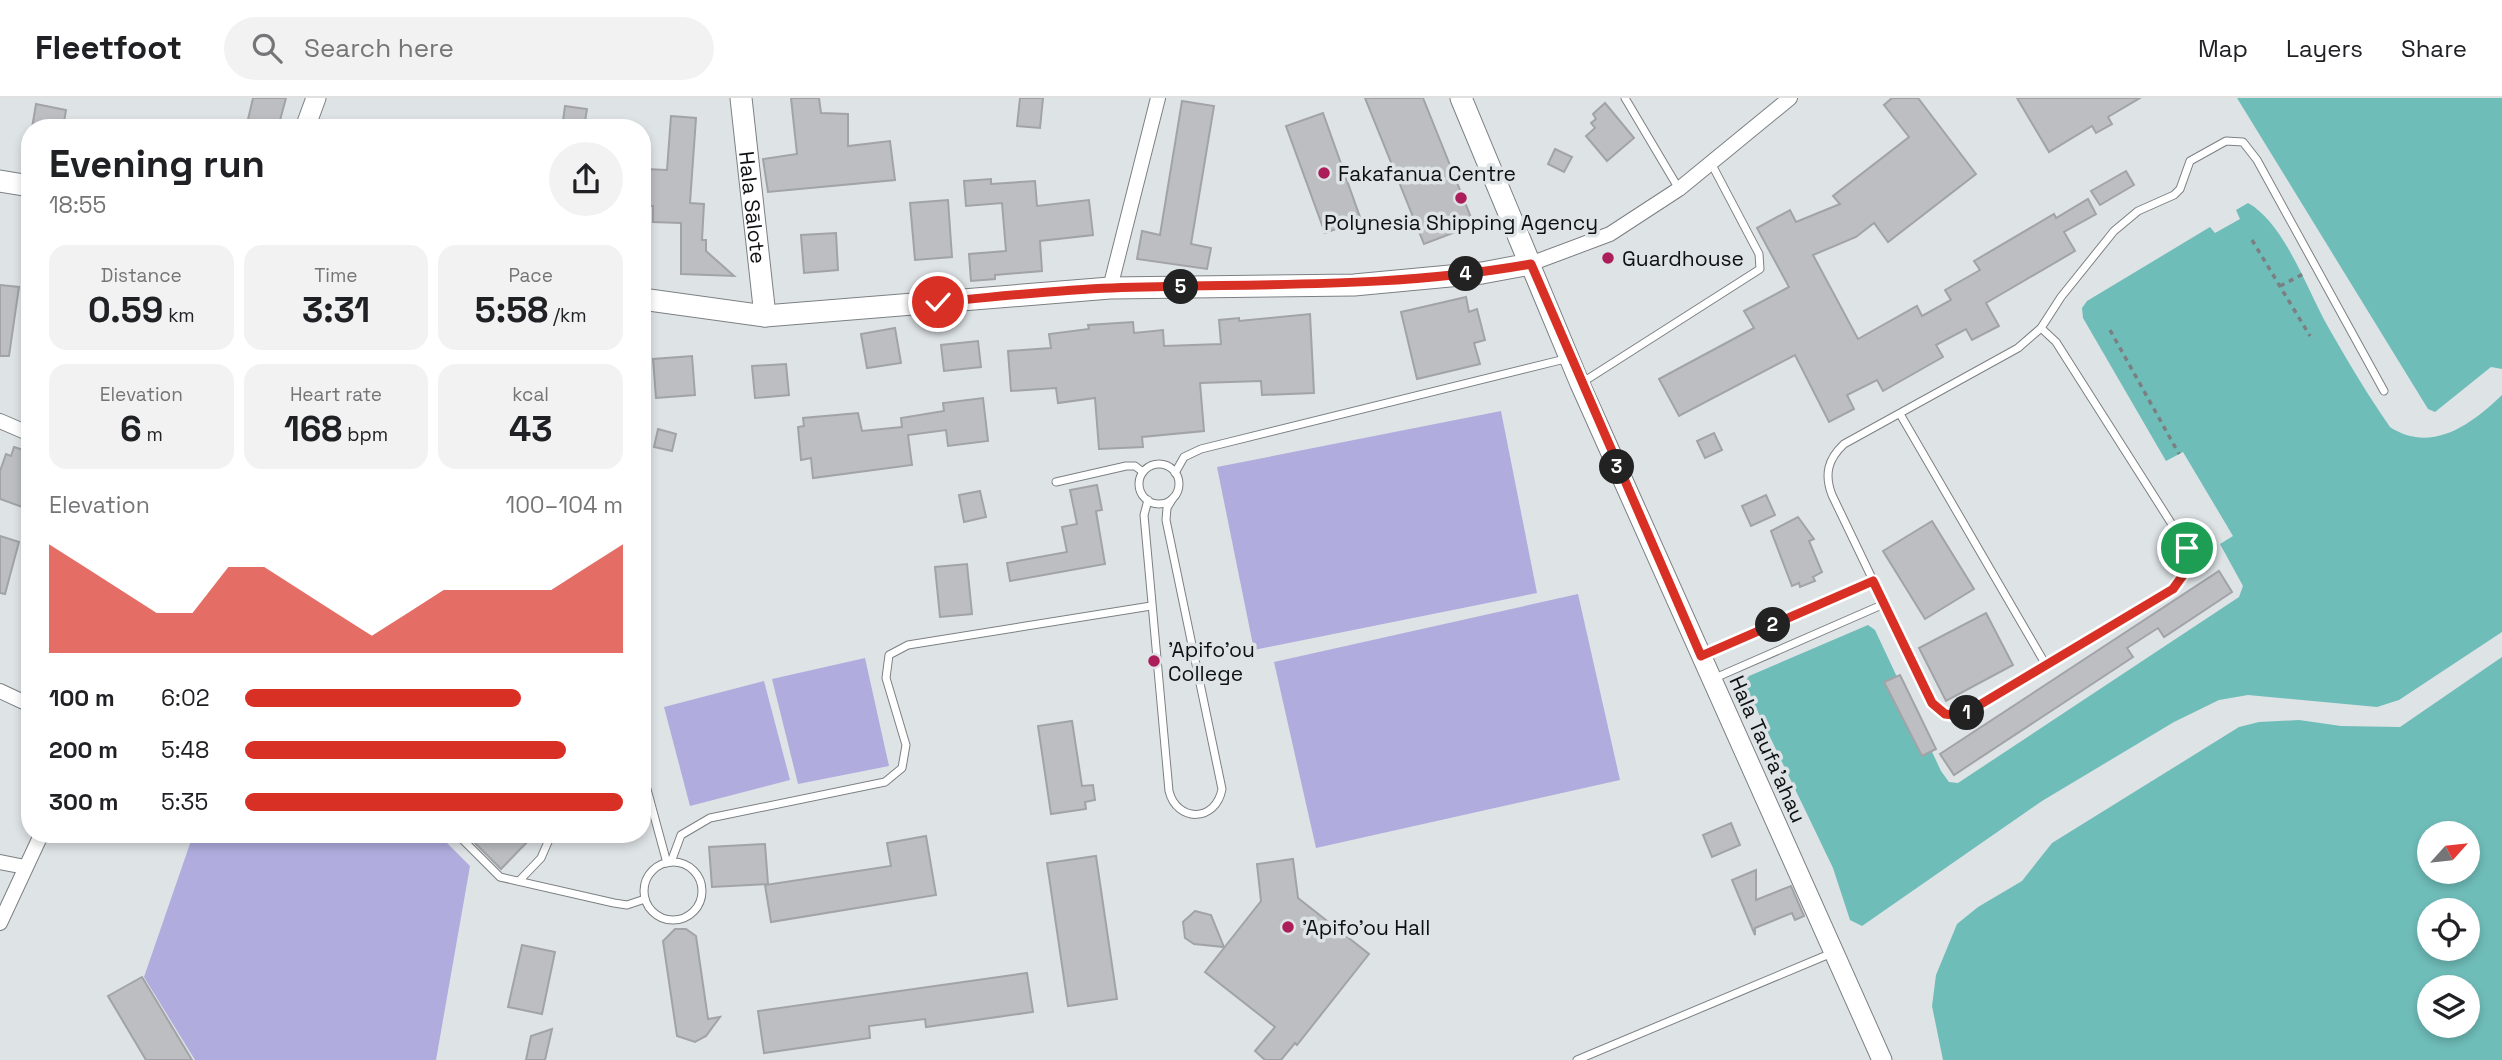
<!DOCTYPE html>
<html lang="en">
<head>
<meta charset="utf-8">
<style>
  body { margin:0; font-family:"Space Grotesk",sans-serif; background:#f2f2f2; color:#202124; height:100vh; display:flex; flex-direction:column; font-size:26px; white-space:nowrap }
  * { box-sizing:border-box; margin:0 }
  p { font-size:23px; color:#757577 }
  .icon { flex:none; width:38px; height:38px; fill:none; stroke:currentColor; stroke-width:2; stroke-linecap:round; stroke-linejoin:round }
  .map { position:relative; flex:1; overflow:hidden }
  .side { position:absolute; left:21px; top:21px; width:630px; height:724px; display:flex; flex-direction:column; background:#fff; border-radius:28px; box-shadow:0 4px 10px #0003 }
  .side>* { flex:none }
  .needle { width:46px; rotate:63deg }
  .fabs { position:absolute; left:2417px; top:723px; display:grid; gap:14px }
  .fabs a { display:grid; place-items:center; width:63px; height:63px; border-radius:50%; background:#fff; box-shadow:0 4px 10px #0003; font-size:35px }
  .pin { position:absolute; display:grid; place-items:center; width:60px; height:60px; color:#fff; margin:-30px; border:4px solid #fff; border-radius:50%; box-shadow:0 2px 7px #0007 }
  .km { position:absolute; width:35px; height:35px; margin:-18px; border-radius:50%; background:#222; color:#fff; font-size:19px; line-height:35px; text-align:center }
  .round { display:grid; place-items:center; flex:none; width:74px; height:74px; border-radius:37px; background:#f2f2f2 }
  .headline { display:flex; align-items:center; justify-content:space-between; height:119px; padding:0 28px }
  h1 { font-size:38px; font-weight:800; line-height:52px }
  .metrics { display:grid; grid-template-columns:repeat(3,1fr); gap:10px; height:119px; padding:7px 28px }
  .metrics div { display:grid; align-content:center; border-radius:18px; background:#f2f2f2; text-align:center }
  .metrics b { font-size:35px; font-weight:800 }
  .metrics small { font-size:19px; font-weight:400 }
  .metrics p { font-size:19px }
  .chart { height:196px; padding:14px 28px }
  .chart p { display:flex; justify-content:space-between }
  .chart svg { width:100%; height:126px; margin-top:7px; fill:#d93025; opacity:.7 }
  ul { padding:0 28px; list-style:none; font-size:23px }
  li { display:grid; grid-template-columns:112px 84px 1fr; align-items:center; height:52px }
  li i { height:18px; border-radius:9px; background:#d93025 }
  header { display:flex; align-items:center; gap:42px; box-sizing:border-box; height:98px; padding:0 35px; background:#fff; border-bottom:2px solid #e0e0e0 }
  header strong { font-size:33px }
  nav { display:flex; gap:38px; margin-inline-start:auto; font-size:24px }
  .search { width:490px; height:63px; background:#f2f2f2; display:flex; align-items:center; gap:18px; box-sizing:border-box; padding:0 24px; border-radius:38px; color:#757577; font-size:26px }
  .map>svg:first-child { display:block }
  .green { fill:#b0acdd }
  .water { fill:#6fbdb9; fill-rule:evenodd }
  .building { fill:#bcbec2; stroke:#a1a3a7; stroke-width:2 }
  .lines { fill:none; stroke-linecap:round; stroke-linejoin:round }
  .service-casing { stroke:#7c8083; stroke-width:9 }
  .minor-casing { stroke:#7c8083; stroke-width:16 }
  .tertiary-casing { stroke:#7c8083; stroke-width:21 }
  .secondary-casing { stroke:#7c8083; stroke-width:23 }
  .path { stroke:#7c7f82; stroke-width:3.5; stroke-dasharray:5 5; stroke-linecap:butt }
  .service { stroke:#fff; stroke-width:7 }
  .minor { stroke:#fff; stroke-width:14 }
  .tertiary { stroke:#fff; stroke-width:19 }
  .secondary { stroke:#fff; stroke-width:21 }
  .route-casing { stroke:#fff; stroke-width:14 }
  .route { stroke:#d93025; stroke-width:9 }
  .poi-dot { fill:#ac1e5a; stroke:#dee3e6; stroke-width:2.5 }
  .labels { text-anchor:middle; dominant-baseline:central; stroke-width:7; stroke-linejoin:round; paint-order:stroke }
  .poi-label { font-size:21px; fill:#0f1012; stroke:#dee3e6; text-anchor:start }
  .street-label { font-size:21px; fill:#0f1012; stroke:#dee3e6 }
</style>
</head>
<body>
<header>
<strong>Fleetfoot</strong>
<div class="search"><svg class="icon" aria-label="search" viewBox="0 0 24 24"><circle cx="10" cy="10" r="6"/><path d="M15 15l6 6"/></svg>Search here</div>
<nav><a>Map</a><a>Layers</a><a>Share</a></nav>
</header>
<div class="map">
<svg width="2502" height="962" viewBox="0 0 2502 962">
  <rect width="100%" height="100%" fill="#dee3e6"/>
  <g class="green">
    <polygon points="1501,313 1537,495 1254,552 1217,369"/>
    <polygon points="1578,496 1620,682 1316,750 1274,564"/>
    <polygon points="865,560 889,668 798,686 772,581"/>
    <polygon points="764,583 790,682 690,708 664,609"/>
    <polygon points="193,737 439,737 470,768 436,962 195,962 144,879"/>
  </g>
  <g class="water">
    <polygon points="2237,0 2502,0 2502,271 2491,269 2435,314 2428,311"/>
    <path d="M2248,105C2284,125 2307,191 2327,227C2347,262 2367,296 2390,329C2431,356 2471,327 2502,297V534L2399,602L2377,609L2248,597L2219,602L2174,624L2042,703L1862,828L1850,822L1833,770L1744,585L1749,578L1868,527L1875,532L1941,673L1949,684L1958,685L2239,499L2243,488L2220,446L2233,438L2183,354L2166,363L2083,220L2082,210L2087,203L2210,129L2215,135L2240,121L2236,112Z"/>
    <path d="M2502,559V962H1943L1932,908L1936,877L1957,826L1978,809L2022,783L2052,745L2239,629L2259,624L2299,622L2341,628L2400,629ZM2468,735V774H2429V735ZM2429,812H2468V850H2429ZM2429,889H2468V928H2429Z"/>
  </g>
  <g class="building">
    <polygon points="253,0 286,0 279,26 265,22 263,30 246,30"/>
    <polygon points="791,0 819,0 821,15 848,16 848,48 890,43 895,82 768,94 763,61 797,56"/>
    <polygon points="1020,0 1043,0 1040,30 1017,28"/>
    <polygon points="1365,0 1423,0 1474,127 1424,146"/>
    <polygon points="1892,0 1918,0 1976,76 1888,144 1874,125 1856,139 1813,157 1858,241 1917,208 1922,218 1951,202 1945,192 1980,172 1974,163 2054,116 2056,120 2088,101 2096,116 2064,134 2075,153 1986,205 1999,228 1972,242 1966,231 1936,247 1943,259 1883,293 1877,282 1847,297 1854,311 1829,324 1795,257 1679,318 1659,281 1754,230 1744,213 1789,189 1757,130 1790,112 1796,124 1840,106 1833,98 1909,39 1884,7"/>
    <polygon points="2017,0 2140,0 2108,19 2112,26 2096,35 2092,28 2049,54"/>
    <polygon points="1182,3 1214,8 1191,146 1211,150 1207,171 1137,161 1142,133 1160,137"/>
    <polygon points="1605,5 1634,40 1607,63 1586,38 1595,30 1591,25 1596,21 1593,16"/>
    <polygon points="36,6 66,12 63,30 32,30"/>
    <polygon points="565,8 587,11 584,30 562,30"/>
    <polygon points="1323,15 1361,122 1325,135 1286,28"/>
    <polygon points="671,18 696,20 690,105 704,106 702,142 706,142 706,153 734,178 681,176 681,125 653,124 653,108 644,108 646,71 667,72"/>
    <polygon points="1555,51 1572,59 1564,74 1548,66"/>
    <polygon points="2126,73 2134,87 2100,107 2091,93"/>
    <polygon points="991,81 991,86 1035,83 1037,108 1089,102 1093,137 1040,143 1042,173 995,177 995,181 971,183 969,156 1006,153 1002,105 966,108 964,83"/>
    <polygon points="948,102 952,159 915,162 910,105"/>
    <polygon points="836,135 838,172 804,175 801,137"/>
    <polygon points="0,187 19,189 9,258 0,258"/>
    <polygon points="1466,199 1469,214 1477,211 1485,242 1474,245 1480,266 1417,281 1401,214"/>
    <polygon points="1310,216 1314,295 1262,297 1261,283 1200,285 1204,333 1142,339 1143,349 1099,351 1095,300 1058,305 1056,290 1011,293 1008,253 1051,250 1049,236 1089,231 1088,227 1133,224 1134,235 1163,232 1164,248 1221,246 1219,222 1239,220 1239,223"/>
    <polygon points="895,230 901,265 867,270 861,236"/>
    <polygon points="978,243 981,269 944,273 941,247"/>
    <polygon points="692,258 695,297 656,300 653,261"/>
    <polygon points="786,266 789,297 755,300 752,268"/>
    <polygon points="983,300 988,343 948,348 946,332 908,337 912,367 813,380 811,360 801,362 798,329 804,328 803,320 858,315 862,333 902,329 901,320 944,313 943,305"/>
    <polygon points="658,331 676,336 672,353 654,349"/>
    <polygon points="1714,335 1722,352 1705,360 1697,343"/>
    <polygon points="14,349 30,354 30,397 25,410 0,401 0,373 6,356 11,358"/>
    <polygon points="1097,387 1102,412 1096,413 1105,466 1010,483 1007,465 1067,454 1062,429 1077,426 1070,392"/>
    <polygon points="980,393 986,419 964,424 959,397"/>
    <polygon points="1766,397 1775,417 1751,428 1742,408"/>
    <polygon points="1798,419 1814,441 1809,443 1822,474 1813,479 1815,483 1800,489 1799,485 1792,488 1771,433"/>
    <polygon points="1932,423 1974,491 1925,521 1883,453"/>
    <polygon points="0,438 19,444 5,496 0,495"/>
    <polygon points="967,466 972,516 940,519 935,469"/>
    <polygon points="2219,473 2232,494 2164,539 2158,530 2127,550 2133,559 1954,677 1940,656"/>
    <polygon points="1986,515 2013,567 1946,603 1919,550"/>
    <polygon points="1900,577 1936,651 1922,658 1884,584"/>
    <polygon points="1072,623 1082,688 1093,687 1095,702 1085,704 1086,711 1051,716 1038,628"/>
    <polygon points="1731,725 1740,747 1712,759 1703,737"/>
    <polygon points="467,737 534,737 501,771"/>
    <polygon points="926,738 936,797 771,824 765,787 891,768 887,745"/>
    <polygon points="765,746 768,786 712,789 709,749"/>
    <polygon points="1096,758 1117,901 1068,908 1047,765"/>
    <polygon points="1293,761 1298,800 1369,856 1297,947 1295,945 1281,962 1265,962 1255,953 1275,929 1205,874 1261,803 1257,766"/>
    <polygon points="1756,772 1756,802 1791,788 1804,818 1795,822 1792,815 1755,830 1755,837 1732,782"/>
    <polygon points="1195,813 1211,817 1224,849 1194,846 1185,840 1183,824"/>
    <polygon points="675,831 686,831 696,838 708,921 720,919 706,938 695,944 677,938 663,843"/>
    <polygon points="522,847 555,854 542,916 508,909"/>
    <polygon points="1027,875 1033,914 926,929 925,921 869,928 870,940 764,955 758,913"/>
    <polygon points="142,879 192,962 146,962 108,898"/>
    <polygon points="552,931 545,962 526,962 531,938"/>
  </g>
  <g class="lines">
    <g class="service-casing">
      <g id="service">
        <polyline points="1625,0 1679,91"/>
        <path d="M2041,230L2056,244L2187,450L2186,473L2173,491L1961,618L1945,616L1932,605L1832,397C1824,376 1828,361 1844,346L2018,250L2041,230L2061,199L2114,133L2138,113L2174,97L2180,91L2190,63L2226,43L2243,44L2257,62L2384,293"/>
        <polyline points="1583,284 1760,171 1759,156 1711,65"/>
        <polyline points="1900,316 2046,567"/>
        <circle cx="1159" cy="386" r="20"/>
        <polyline points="1175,375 1184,359 1201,351 1569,260"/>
        <polyline points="1056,384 1126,368 1135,368 1143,374"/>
        <path d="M1148,402L1144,417L1169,693C1177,725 1216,724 1222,691L1166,422L1167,410L1173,400"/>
        <polyline points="1702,558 1873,483"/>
        <polyline points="1715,580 1884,506"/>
        <polyline points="642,673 667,765"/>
        <polyline points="458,737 500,779 614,805 627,807 645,801"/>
        <circle cx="673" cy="793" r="29"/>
        <polyline points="671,764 681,737 710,720 885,684 902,670 906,647 886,580 889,557 908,547 1151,508"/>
        <polyline points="519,783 541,760 551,737"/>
        <polyline points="1577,962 1832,855"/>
      </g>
    </g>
    <g class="minor-casing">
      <g id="minor">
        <polyline points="1530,166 1610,136 1679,91 1790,0"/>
        <polyline points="1110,190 1158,0"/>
        <polyline points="0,323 30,336"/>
        <polyline points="0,593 30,607"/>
        <polyline points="0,764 25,769"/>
        <polyline points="0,825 41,737"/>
      </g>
    </g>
    <g class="tertiary-casing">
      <g id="tertiary">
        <polyline points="305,30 316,0"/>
        <polyline points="1530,166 1580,286 1882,962"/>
      </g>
    </g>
    <g class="secondary-casing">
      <g id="secondary">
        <path id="s1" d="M741,0L765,218"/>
        <polyline points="0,83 30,88"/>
        <polyline points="642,201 765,218 1110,190 1354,187 1482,175 1530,166 1461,0"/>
      </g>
    </g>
    <g class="path">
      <polyline points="1534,124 1548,129"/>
      <polyline points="2252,142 2310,238"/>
      <polyline points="2280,188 2305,175"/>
      <polyline points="2110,232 2179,356"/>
    </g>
    <use href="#service" class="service"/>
    <use href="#minor" class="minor"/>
    <use href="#tertiary" class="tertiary"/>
    <use href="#secondary" class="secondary"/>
  </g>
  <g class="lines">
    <g class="route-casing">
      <path id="route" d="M938,204C996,199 1054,192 1112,190C1253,185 1392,191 1531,166L1701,558L1873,483L1932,605L1945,616L1961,618L2173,491L2186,473L2187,450"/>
    </g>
    <use href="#route" class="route"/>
  </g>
  <g class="poi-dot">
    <circle cx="1324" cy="75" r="7"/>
    <circle cx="1461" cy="100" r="7"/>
    <circle cx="1608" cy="160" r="7"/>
    <circle cx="1154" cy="563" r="7"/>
    <circle cx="1288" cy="829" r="7"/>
  </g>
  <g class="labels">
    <g class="poi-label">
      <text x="1338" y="75">Fakafanua Centre</text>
      <text x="1461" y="124" text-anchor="middle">Polynesia Shipping Agency</text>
      <text x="1622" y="160">Guardhouse</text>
      <text x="1168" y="551">'Apifo'ou<tspan x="1168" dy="24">College</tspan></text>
      <text x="1302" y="829">'Apifo'ou Hall</text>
    </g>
    <g class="street-label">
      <text stroke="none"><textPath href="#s1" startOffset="110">Hala Sālote</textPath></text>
      <text transform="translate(1768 651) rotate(66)">Hala Taufa'ahau</text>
    </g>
  </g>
</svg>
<div class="fabs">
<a><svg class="needle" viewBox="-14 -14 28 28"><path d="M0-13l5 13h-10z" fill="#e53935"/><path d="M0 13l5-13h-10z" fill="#757577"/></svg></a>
<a><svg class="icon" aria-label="locate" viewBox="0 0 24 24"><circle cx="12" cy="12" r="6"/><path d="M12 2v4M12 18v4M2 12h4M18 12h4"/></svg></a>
<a><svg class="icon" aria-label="layers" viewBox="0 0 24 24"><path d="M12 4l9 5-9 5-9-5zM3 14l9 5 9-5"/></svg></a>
</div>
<div class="pin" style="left:2187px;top:450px;background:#1e9e55"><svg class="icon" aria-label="arrive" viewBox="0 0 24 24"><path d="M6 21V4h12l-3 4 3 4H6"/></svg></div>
<div class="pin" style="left:938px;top:204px;background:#d93025"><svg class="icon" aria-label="check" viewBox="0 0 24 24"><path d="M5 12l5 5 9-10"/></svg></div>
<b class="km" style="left:1967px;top:615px">1</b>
<b class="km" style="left:1773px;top:527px">2</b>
<b class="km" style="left:1617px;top:369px">3</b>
<b class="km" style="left:1466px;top:176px">4</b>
<b class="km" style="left:1181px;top:189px">5</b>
<section class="side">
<div class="headline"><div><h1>Evening run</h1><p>18:55</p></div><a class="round"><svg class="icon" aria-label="share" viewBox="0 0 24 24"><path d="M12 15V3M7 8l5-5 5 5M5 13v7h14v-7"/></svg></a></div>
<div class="metrics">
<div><p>Distance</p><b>0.59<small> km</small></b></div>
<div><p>Time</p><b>3:31</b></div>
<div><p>Pace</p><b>5:58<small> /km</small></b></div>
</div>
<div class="metrics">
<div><p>Elevation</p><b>6<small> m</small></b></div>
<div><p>Heart rate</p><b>168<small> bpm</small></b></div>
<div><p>kcal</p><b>43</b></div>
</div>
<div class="chart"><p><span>Elevation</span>100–104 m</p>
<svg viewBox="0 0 160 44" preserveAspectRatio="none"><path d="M0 44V6L10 14L20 22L30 30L40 30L50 14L60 14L70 22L80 30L90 38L100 30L110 22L120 22L130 22L140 22L150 14L160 6V44z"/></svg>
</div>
<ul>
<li><b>100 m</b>6:02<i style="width:73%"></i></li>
<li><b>200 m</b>5:48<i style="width:85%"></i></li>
<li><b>300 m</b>5:35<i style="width:100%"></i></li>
</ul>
</section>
</div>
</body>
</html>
